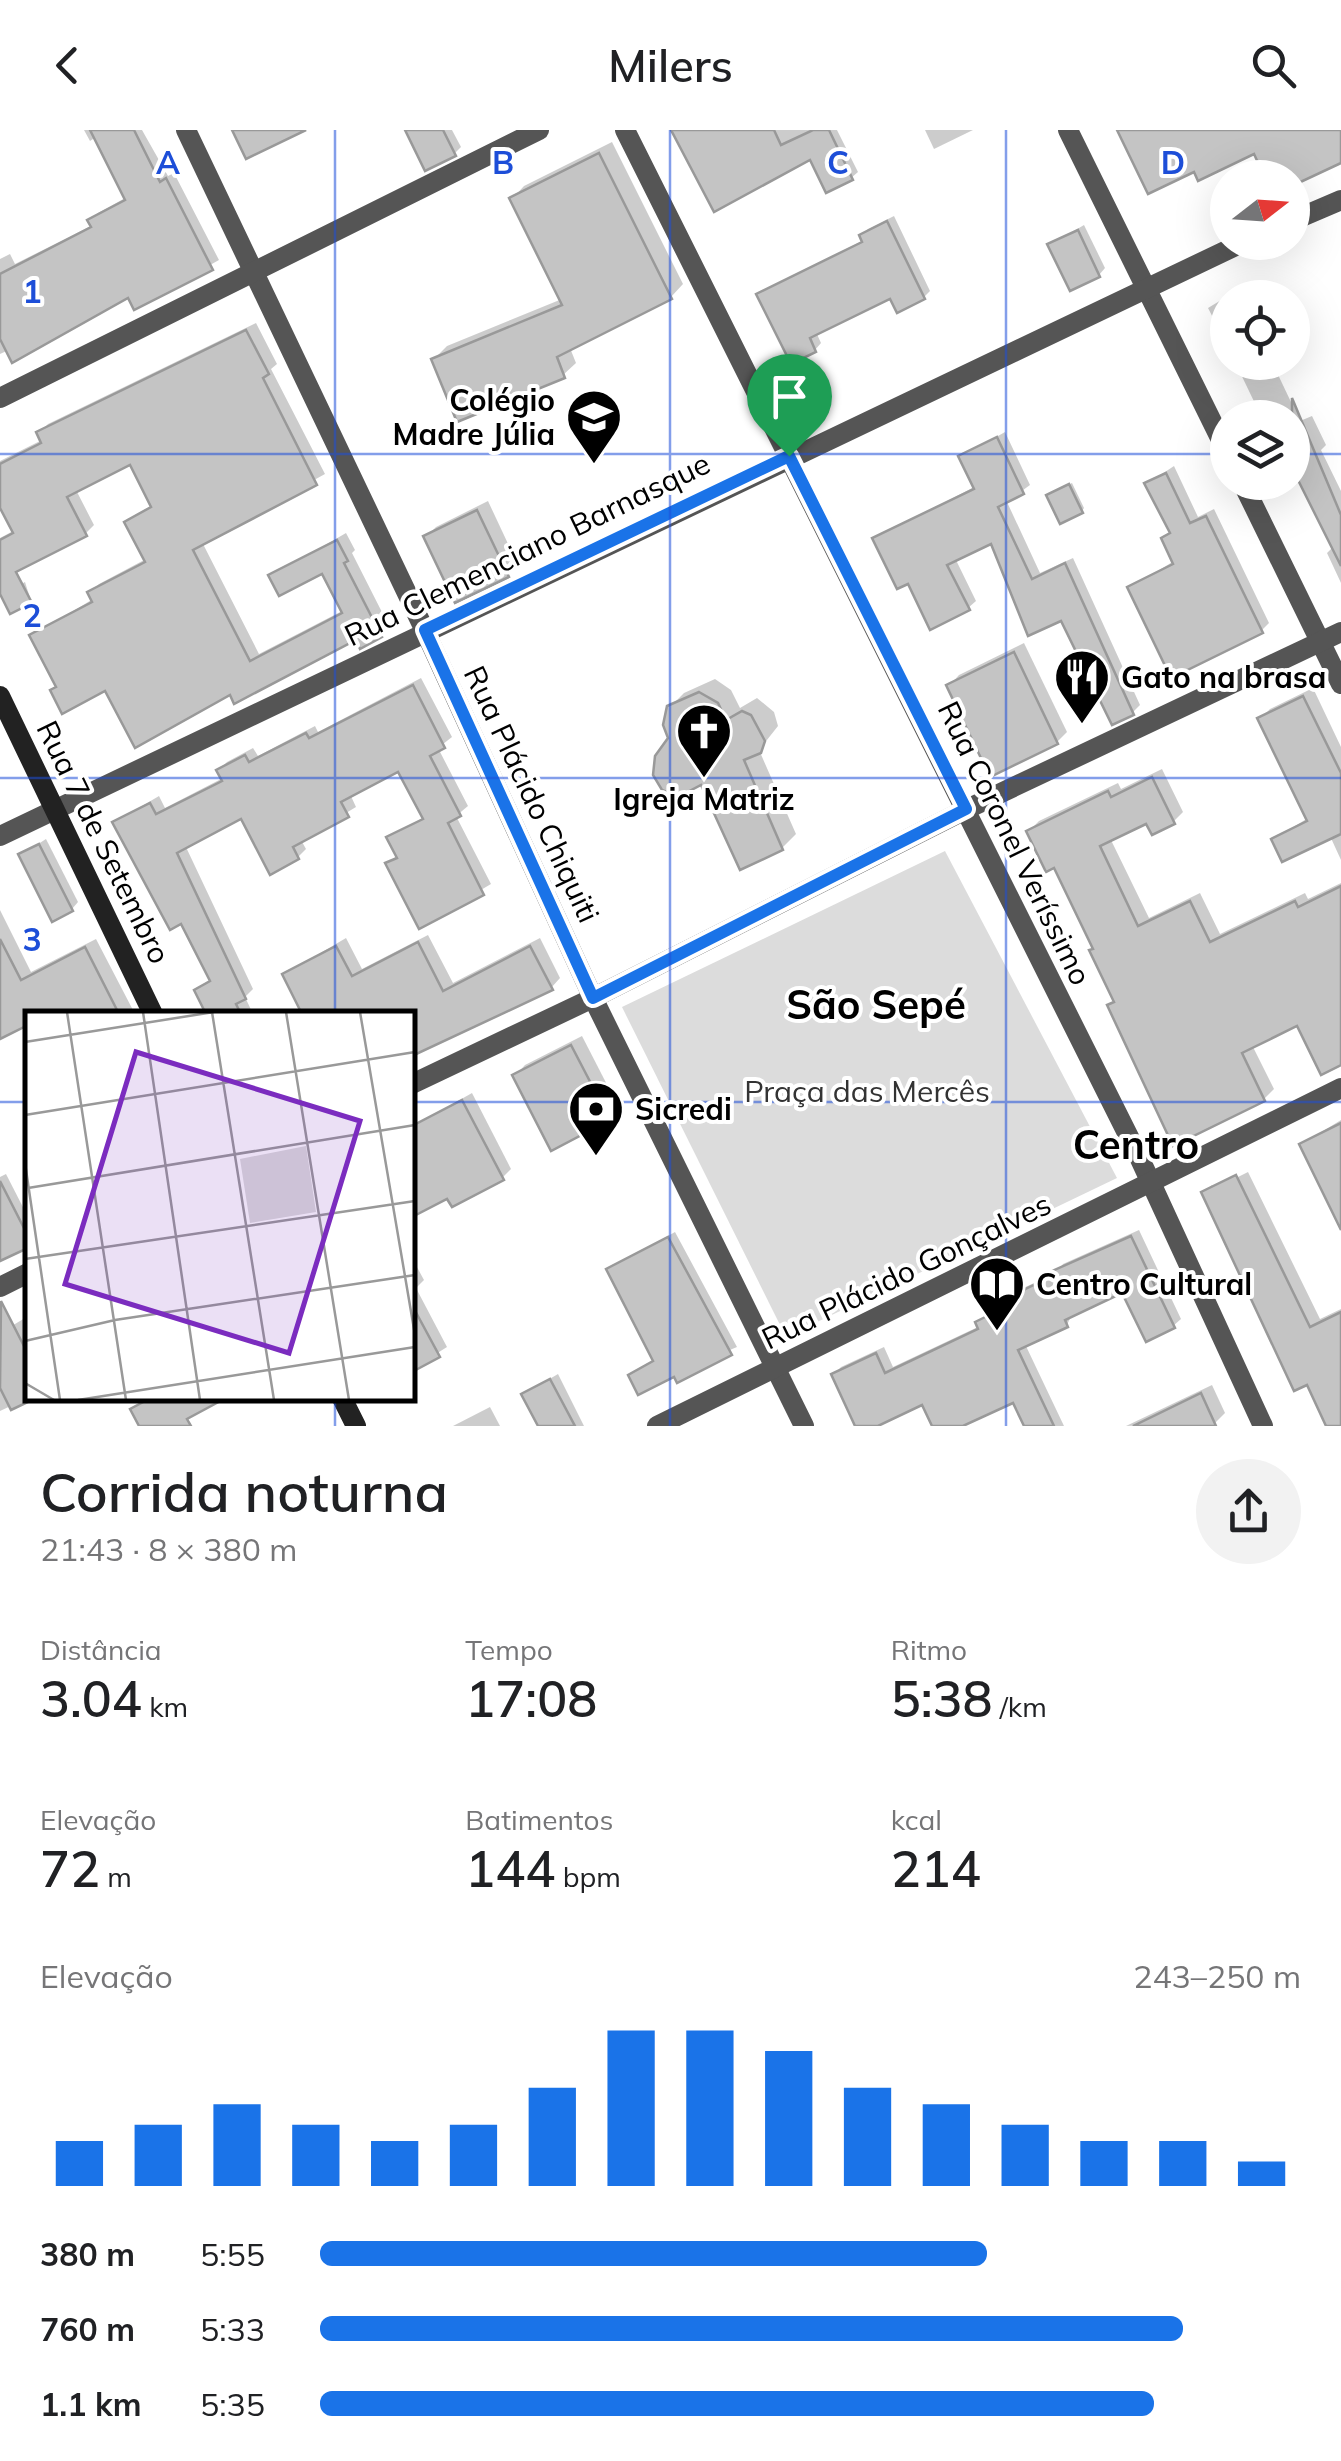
<!DOCTYPE html>
<html lang="pt">
<head>
<meta charset="utf-8">
<style>
  body { margin:0; font-family:Mulish,sans-serif; background:#f2f2f2; color:#202124; height:100vh; display:flex; flex-direction:column; font-size:38px; white-space:nowrap }
  * { box-sizing:border-box; margin:0 }
  p { font-size:32px; color:#757577 }
  .icon { flex:none; width:55px; height:55px; fill:none; stroke:currentColor; stroke-width:2; stroke-linecap:round; stroke-linejoin:round }
  .map { position:relative; height:1296px; overflow:hidden }
  .details { display:flex; flex-direction:column; background:#fff; flex:1 }
  .details>* { flex:none }
  .needle { width:65px; rotate:73deg }
  .tools { position:absolute; left:1210px; top:30px; display:grid; gap:20px }
  .tools a { display:grid; place-items:center; width:100px; height:100px; border-radius:50%; background:#fff; box-shadow:0 10px 40px #0002; font-size:50px }
  .pin { position:absolute; display:grid; place-items:center; width:85px; height:85px; color:#fff; margin:-102px -42px; border-radius:50% 50% 50% 0; rotate:-45deg; box-shadow:0 0 10px #0007 }
  .pin .icon { rotate:45deg }
  .round { display:grid; place-items:center; flex:none; width:105px; height:105px; border-radius:52px; background:#f2f2f2 }
  .summary { display:flex; align-items:center; justify-content:space-between; height:170px; padding:0 40px }
  h1 { font-size:55px; font-weight:600; line-height:75px }
  .stats { display:grid; grid-template-columns:repeat(3,1fr); gap:15px; height:170px; padding:10px 40px }
  .stats div { display:grid; align-content:center }
  .stats b { font-size:50px; font-weight:600 }
  .stats small { font-size:28px; font-weight:400 }
  .stats p { font-size:28px }
  .chart { height:280px; padding:20px 40px }
  .chart p { display:flex; justify-content:space-between }
  .chart svg { width:100%; height:180px; margin-top:10px; stroke:#1a73e8; stroke-width:6 }
  ul { padding:0 40px; list-style:none; font-size:32px }
  li { display:grid; grid-template-columns:160px 120px 1fr; align-items:center; height:75px }
  li i { height:25px; border-radius:12px; background:#1a73e8 }
  header { display:flex; justify-content:space-between; align-items:center; height:130px; padding:0 40px; background:#fff; font-size:45px; font-weight:600 }
  .map>svg:first-child { display:block }
  .green { fill:#dcdcdc }
  .shadow { fill:#0003 }
  .building { fill:#c4c4c4; stroke:#999; stroke-width:2.5 }
  .lines { fill:none; stroke-linecap:round; stroke-linejoin:round }
  .street { stroke:#555; stroke-width:20 }
  .secondary { stroke:#222; stroke-width:20 }
  .route-casing { stroke:#fff; stroke-width:20 }
  .route { stroke:#1a73e8; stroke-width:12 }
  .grid { fill:none; stroke:#1d4ed8; stroke-width:2.5; stroke-opacity:0.55 }
  .labels { text-anchor:middle; dominant-baseline:central; stroke-width:8; stroke-linejoin:round; paint-order:stroke }
  .poi-label { font-size:30px; font-weight:bold; fill:#000; stroke:#fff; text-anchor:start }
  .street-label { font-size:30px; fill:#000; stroke:#fff }
  .park-label { font-size:30px; fill:#333; stroke:#fff }
  .district-label { font-size:40px; font-weight:bold; fill:#000; stroke:#fff }
  .inset-road { fill:none; stroke:#999; stroke-width:2.5 }
  .view { fill:#7b2cbf; fill-opacity:0.15; stroke:#7b2cbf; stroke-width:5 }
  .inset-edge { fill:none; stroke:#000; stroke-width:5 }
  .grid-label { font-size:32px; text-anchor:middle; font-weight:bold; fill:#1d4ed8; stroke:#fff; stroke-width:8; stroke-linejoin:round; paint-order:stroke }
</style>
</head>
<body>
<header><svg class="icon" aria-label="back" viewBox="0 0 24 24"><path d="M15 5l-7 7 7 7"/></svg>Milers<svg class="icon" aria-label="search" viewBox="0 0 24 24"><circle cx="10" cy="10" r="6"/><path d="M15 15l6 6"/></svg></header>
<div class="map">
<svg width="1341" height="1296" viewBox="0 0 1341 1296">
  <rect width="100%" height="100%" fill="#fff"/>
  <polygon class="green" points="945,721 1117,1048 786,1207 622,877"/>
  <g class="shadow">
    <polygon points="84,0 142,0 168,46 174,43 219,130 135,177 129,165 0,224 0,129 10,124 15,134 93,95 90,90 98,83 127,67 96,7 90,11"/>
    <polygon points="411,0 452,0 461,17 454,24"/>
    <polygon points="674,0 837,0 858,42 851,48 811,26"/>
    <polygon points="925,0 973,0 934,19"/>
    <polygon points="612,12 683,154 671,167 570,218 576,233 563,245 434,229 447,216 562,169 512,69 524,56"/>
    <polygon points="894,86 930,161 924,167 891,166 816,202 821,213 815,220 759,164 864,110 862,105 868,99"/>
    <polygon points="1084,95 1105,138 1099,145 1050,115"/>
    <polygon points="1246,155 1252,168 1228,168 1228,217 1208,178"/>
    <polygon points="256,193 277,234 271,239 325,344 202,412 259,524 344,480 323,441 272,446 346,403 355,420 352,423 389,496 380,505 357,506 231,562 58,556 32,506 93,469 90,463 99,454 146,429 127,392 152,375 131,332 76,360 94,395 85,404 0,448 0,408 15,400 0,372 0,331 42,310 39,303 48,294"/>
    <polygon points="1235,232 1272,232 1300,291 1312,286 1326,315 1321,320 1341,361 1341,453 1327,423 1334,416 1292,288 1262,288"/>
    <polygon points="1005,302 1030,355 1007,372 1040,443 1073,428 1140,575 1132,583 1062,487 1029,503 1010,462 1015,457 992,410 955,428 976,471 968,478 909,450 875,409 976,356 961,327"/>
    <polygon points="1174,336 1198,387 1214,379 1269,493 1261,501 1130,458 1174,431 1164,408 1171,401 1147,354"/>
    <polygon points="1072,353 1084,378 1082,381 1051,363"/>
    <polygon points="488,371 518,435 508,445 426,407 436,397"/>
    <polygon points="25,452 31,471 6,462"/>
    <polygon points="1024,513 1067,602 1057,612 949,556 959,545"/>
    <polygon points="421,548 452,607 438,618 468,676 456,686 491,754 420,796 389,734 398,724 389,708 424,687 399,639 350,664 356,677 301,710 306,719 298,727 242,685 185,715 253,859 245,867 253,884 209,884 197,860 211,849 182,791 115,692 159,666 165,678 223,648 219,640 227,632 253,618 258,626 315,596 318,602"/>
    <polygon points="715,549 731,560 740,578 757,568 774,582 778,596 759,620 796,704 782,718 702,652 671,609 669,578 684,563"/>
    <polygon points="1313,558 1341,617 1341,730 1330,706 1274,709 1308,688 1260,589 1270,579"/>
    <polygon points="1162,639 1183,682 1173,692 1147,690 1110,708 1149,788 1200,763 1220,804 1305,763 1308,769 1341,753 1341,932 1298,893 1252,915 1274,959 1264,969 1110,875 1116,870 1095,818 1056,735 1029,701 1039,691 1118,653 1121,659"/>
    <polygon points="46,709 78,772 72,779 21,725"/>
    <polygon points="0,780 31,842 96,809 135,884 28,884 0,906"/>
    <polygon points="428,805 453,853 540,808 560,848 551,858 412,884 285,844 346,808 362,839"/>
    <polygon points="582,906 619,978 608,988 515,946 525,935"/>
    <polygon points="472,963 511,1039 502,1048 412,997"/>
    <polygon points="1341,990 1341,1094 1302,1014"/>
    <polygon points="1248,1042 1320,1189 1341,1179 1341,1296 1329,1296 1204,1062 1212,1055 1212,1060"/>
    <polygon points="6,1044 28,1087 28,1115 0,1128 0,1047"/>
    <polygon points="1139,1100 1181,1189 1173,1196 1123,1159 1072,1184 1067,1195 1025,1214 1064,1296 1027,1296 1014,1269 957,1296 935,1296 923,1272 872,1296 858,1296 834,1245 841,1237 884,1217 893,1237 980,1196 985,1185 1016,1171 1021,1159 1056,1143 1063,1134"/>
    <polygon points="675,1102 737,1217 675,1243 631,1245 655,1229 609,1139"/>
    <polygon points="412,1128 424,1150 416,1158 447,1217 412,1239"/>
    <polygon points="25,1188 28,1268 0,1281 0,1203"/>
    <polygon points="558,1244 584,1296 540,1296 524,1264"/>
    <polygon points="1212,1255 1225,1283 1215,1293 1126,1296"/>
    <polygon points="490,1277 500,1296 453,1296"/>
  </g>
  <g class="building">
    <polygon points="90,0 134,0 160,52 166,48 213,140 134,180 128,168 12,233 0,209 0,144 91,97 87,90 125,70"/>
    <polygon points="232,0 306,0 246,29"/>
    <polygon points="405,0 443,0 456,26 425,41"/>
    <polygon points="671,0 774,0 781,15 813,0 829,0 853,50 826,63 810,30 714,82"/>
    <polygon points="1117,0 1341,0 1341,33 1292,56 1292,48 1265,48 1254,24 1198,51 1194,42 1148,64"/>
    <polygon points="599,23 672,169 557,227 565,248 457,292 431,229 562,175 509,68"/>
    <polygon points="887,91 925,169 897,183 890,169 810,208 816,222 791,234 756,164 862,112 859,105"/>
    <polygon points="1078,100 1100,147 1070,161 1047,114"/>
    <polygon points="246,200 269,244 263,248 317,355 193,420 250,531 342,483 322,444 279,466 268,445 337,410 348,431 344,433 382,507 360,519 356,510 234,574 230,565 135,618 105,561 62,584 50,560 56,557 29,505 92,472 87,462 145,432 124,392 151,377 130,335 67,367 87,406 16,442 32,473 10,484 0,464 0,410 13,403 0,378 0,334 41,313 36,302"/>
    <polygon points="1292,268 1341,385 1341,436 1292,338"/>
    <polygon points="997,307 1024,364 998,377 1032,449 1065,433 1134,585 1112,595 1061,491 1028,506 991,414 947,435 970,480 930,500 908,454 897,459 872,408 974,359 958,326"/>
    <polygon points="1166,343 1190,393 1206,386 1263,503 1171,548 1127,457 1173,434 1161,408 1170,403 1144,353"/>
    <polygon points="1069,354 1083,383 1060,394 1046,365"/>
    <polygon points="477,380 509,447 455,473 423,406"/>
    <polygon points="1014,522 1058,614 990,647 946,555"/>
    <polygon points="413,555 445,618 430,626 461,686 448,693 484,765 419,799 385,733 397,728 386,707 423,689 398,642 341,672 349,687 293,717 299,729 270,745 241,689 177,723 246,869 236,874 241,884 206,884 194,860 210,851 181,794 170,800 112,692 150,673 156,684 222,651 216,640 245,625 249,632 306,603 309,608"/>
    <polygon points="699,562 718,573 726,590 742,581 751,585 765,611 761,623 744,630 783,720 740,740 701,655 678,667 662,660 653,645 655,626 668,608 663,595 667,576"/>
    <polygon points="1303,566 1341,643 1341,704 1282,732 1271,709 1307,691 1257,588"/>
    <polygon points="1152,647 1175,694 1152,705 1146,694 1100,716 1138,796 1190,771 1210,812 1295,771 1298,777 1341,756 1341,935 1321,945 1297,896 1242,923 1265,971 1173,1016 1107,875 1114,872 1089,820 1093,819 1054,738 1046,742 1026,701 1108,661 1111,667"/>
    <polygon points="39,714 73,781 52,792 18,724"/>
    <polygon points="0,809 21,850 85,817 119,884 28,884 28,895 0,909"/>
    <polygon points="418,812 443,861 530,816 553,860 412,926 412,884 302,884 282,844 336,816 352,846"/>
    <polygon points="571,915 610,990 551,1021 512,945"/>
    <polygon points="462,970 504,1050 452,1077 447,1069 412,1087 412,996"/>
    <polygon points="1341,993 1341,1100 1299,1014"/>
    <polygon points="1236,1045 1310,1197 1341,1182 1341,1296 1326,1296 1307,1255 1294,1261 1201,1062"/>
    <polygon points="0,1051 28,1106 28,1118 0,1131"/>
    <polygon points="1131,1106 1175,1198 1146,1212 1122,1163 1065,1190 1068,1197 1018,1220 1054,1296 1024,1296 1013,1273 963,1296 932,1296 922,1275 878,1296 855,1296 831,1244 876,1223 885,1243 978,1199 975,1192 1014,1173 1011,1166 1054,1145 1052,1141"/>
    <polygon points="668,1107 732,1225 677,1253 674,1247 638,1265 628,1245 653,1231 606,1139"/>
    <polygon points="1,1171 28,1224 28,1272 11,1280 0,1258"/>
    <polygon points="412,1175 440,1227 412,1242"/>
    <polygon points="550,1249 575,1296 538,1296 521,1264"/>
    <polygon points="1201,1263 1216,1296 1133,1296"/>
    <polygon points="151,1268 226,1268 187,1289 191,1296 139,1296 130,1279"/>
  </g>
  <g class="lines">
    <g class="street">
      <polyline points="186,0 425,501 593,868 804,1296"/>
      <polyline points="625,0 1140,1029 1263,1296"/>
      <polyline points="1068,0 1228,324"/>
      <polyline points="1292,91 1341,70"/>
      <polyline points="0,268 539,0"/>
      <polyline points="1242,352 1341,554"/>
      <polyline points="0,706 1244,112"/>
      <polyline points="412,954 593,868 967,679 1341,502"/>
      <polyline points="0,1157 28,1143"/>
      <polyline points="657,1296 1341,958"/>
    </g>
    <g class="secondary">
      <polyline points="0,566 153,884"/>
      <polyline points="342,1268 356,1296"/>
    </g>
  </g>
  <g class="lines">
    <g class="route-casing">
      <polygon id="route" points="789,326 966,679 593,868 425,500"/>
    </g>
    <use href="#route" class="route"/>
  </g>
  <path class="grid" d="M335,0V884M670,0V1296M1006,0V1296M0,324H1228M1292,324H1341M0,648H1341M0,972H28M412,972H1341M335,1268V1296"/>
  <defs>
    <g id="school-pin" transform="scale(2.875)"><path d="M0 17L-7.5 6A9.5 9.5 0 1 1 7.5 6Z" fill="#000" stroke="#fff"/><path d="M0-5L7-2L0 1L-7-2ZM-4 1L0 2.5L4 1V4Q0 6-4 4Z" fill="#fff"/></g>
    <g id="restaurant-pin" transform="scale(2.875)"><path d="M0 17L-7.5 6A9.5 9.5 0 1 1 7.5 6Z" fill="#000" stroke="#fff"/><path d="M-5-6h1v4h1v-4h1v4h1v-4h1v5L-1.5 .5V6h-2V.5L-5-1ZM5-6V6H3V1.5H1.5Q1.5-4 5-6Z" fill="#fff"/></g>
    <g id="church-pin" transform="scale(2.875)"><path d="M0 17L-7.5 6A9.5 9.5 0 1 1 7.5 6Z" fill="#000" stroke="#fff"/><path d="M-1.2-6h2.4v3.5h3.3v2.4h-3.3V6h-2.4V-.1h-3.3v-2.4h3.3Z" fill="#fff"/></g>
    <g id="bank-pin" transform="scale(2.875)"><path d="M0 17L-7.5 6A9.5 9.5 0 1 1 7.5 6Z" fill="#000" stroke="#fff"/><path d="M-6-4H6V4H-6ZM0-2.3a2.3 2.3 0 1 0 0 4.6a2.3 2.3 0 1 0 0-4.6Z" fill="#fff"/></g>
    <g id="library-pin" transform="scale(2.875)"><path d="M0 17L-7.5 6A9.5 9.5 0 1 1 7.5 6Z" fill="#000" stroke="#fff"/><path d="M-6-4Q-3-5.5-.7-3.5V5Q-3 3-6 4ZM6-4Q3-5.5 .7-3.5V5Q3 3 6 4Z" fill="#fff"/></g>
  </defs>
  <g fill-rule="evenodd">
    <use href="#school-pin" x="594" y="287"/>
    <use href="#restaurant-pin" x="1082" y="547"/>
    <use href="#church-pin" x="704" y="601"/>
    <use href="#bank-pin" x="596" y="979"/>
    <use href="#library-pin" x="997" y="1154"/>
  </g>
  <g class="labels">
    <g class="poi-label">
      <text x="555" y="270" text-anchor="end">Colégio<tspan x="555" dy="34">Madre Júlia</tspan></text>
      <text x="1121" y="547">Gato na brasa</text>
      <text x="704" y="669" text-anchor="middle">Igreja Matriz</text>
      <text x="635" y="979">Sicredi</text>
      <text x="1036" y="1154">Centro Cultural</text>
    </g>
    <g class="street-label">
      <text transform="translate(527 419) rotate(-26)">Rua Clemenciano Barnasque</text>
      <text transform="translate(532 664) rotate(65)">Rua Plácido Chiquiti</text>
      <text transform="translate(104 712) rotate(64)">Rua 7 de Setembro</text>
      <text transform="translate(1015 713) rotate(64)">Rua Coronel Veríssimo</text>
      <text transform="translate(906 1141) rotate(-26)">Rua Plácido Gonçalves</text>
    </g>
    <g class="park-label">
      <text x="867" y="961">Praça das Mercês</text>
    </g>
    <g class="district-label">
      <text x="876" y="874">São Sepé</text>
      <text x="1136" y="1014">Centro</text>
    </g>
  </g>
  <g transform="translate(25 881)">
    <rect width="390" height="390" fill="#fff"/>
    <path d="M281,135L291,201L225,212L215,148Z" fill="#dcdcdc"/>
    <path class="inset-road" d="M42,1L101,389M118,1L175,389M187,1L249,389M261,1L324,389M335,1L390,324M0,31L189,1M0,104L390,41M0,152L35,389M3,177L390,114M0,248L390,190M0,330L90,309L390,264M0,372L29,389M53,389L390,336"/>
    <path class="view" d="M111,41L335,110L264,342L40,273Z"/>
    <rect width="390" height="390" class="inset-edge"/>
  </g>
  <g class="grid-label">
    <text x="168" y="44">A</text>
    <text x="503" y="44">B</text>
    <text x="838" y="44">C</text>
    <text x="1173" y="44">D</text>
    <text x="32" y="173">1</text>
    <text x="32" y="497">2</text>
    <text x="32" y="821">3</text>
  </g>
</svg>
<div class="tools">
<a><svg class="needle" viewBox="-14 -14 28 28"><path d="M0-13l5 13h-10z" fill="#e53935"/><path d="M0 13l5-13h-10z" fill="#757577"/></svg></a>
<a><svg class="icon" aria-label="locate" viewBox="0 0 24 24"><circle cx="12" cy="12" r="6"/><path d="M12 2v4M12 18v4M2 12h4M18 12h4"/></svg></a>
<a><svg class="icon" aria-label="layers" viewBox="0 0 24 24"><path d="M12 4l9 5-9 5-9-5zM3 14l9 5 9-5"/></svg></a>
</div>
<div class="pin" style="left:789px;top:326px;background:#1e9e55"><svg class="icon" aria-label="arrive" viewBox="0 0 24 24"><path d="M6 21V4h12l-3 4 3 4H6"/></svg></div>
</div>
<section class="details">
<div class="summary"><div><h1>Corrida noturna</h1><p>21:43 · 8 × 380 m</p></div><a class="round"><svg class="icon" aria-label="share" viewBox="0 0 24 24"><path d="M12 15V3M7 8l5-5 5 5M5 13v7h14v-7"/></svg></a></div>
<div class="stats">
<div><p>Distância</p><b>3.04<small> km</small></b></div>
<div><p>Tempo</p><b>17:08</b></div>
<div><p>Ritmo</p><b>5:38<small> /km</small></b></div>
</div>
<div class="stats">
<div><p>Elevação</p><b>72<small> m</small></b></div>
<div><p>Batimentos</p><b>144<small> bpm</small></b></div>
<div><p>kcal</p><b>214</b></div>
</div>
<div class="chart"><p><span>Elevação</span>243–250 m</p>
<svg viewBox="0 0 160 44" preserveAspectRatio="none"><path d="M5 44V33M15 44V29M25 44V24M35 44V29M45 44V33M55 44V29M65 44V20M75 44V6M85 44V6M95 44V11M105 44V20M115 44V24M125 44V29M135 44V33M145 44V33M155 44V38"/></svg>
</div>
<ul>
<li><b>380 m</b>5:55<i style="width:68%"></i></li>
<li><b>760 m</b>5:33<i style="width:88%"></i></li>
<li><b>1.1 km</b>5:35<i style="width:85%"></i></li>
</ul>
</section>
</body>
</html>
